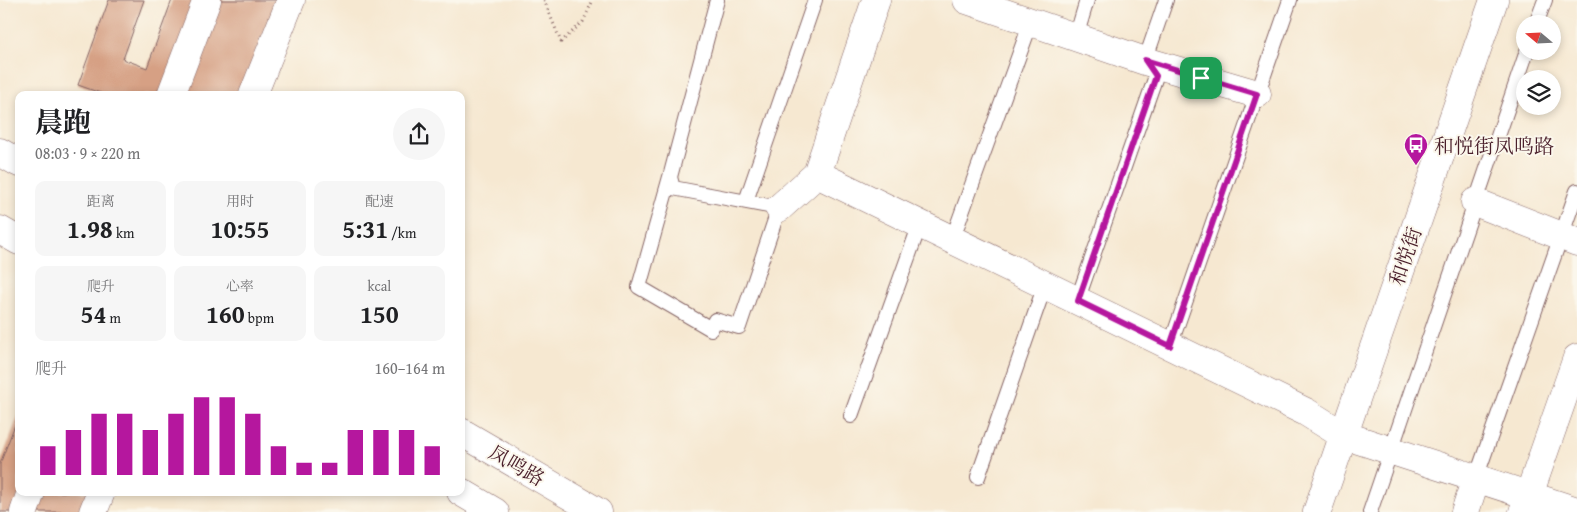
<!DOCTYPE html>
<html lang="zh">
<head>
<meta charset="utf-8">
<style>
  body { margin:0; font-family:"Gentium Book Plus","Noto Serif SC",serif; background:#f6f6f6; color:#202124; height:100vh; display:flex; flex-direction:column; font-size:19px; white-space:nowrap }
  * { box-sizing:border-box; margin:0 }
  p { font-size:16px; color:#757577 }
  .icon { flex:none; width:28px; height:28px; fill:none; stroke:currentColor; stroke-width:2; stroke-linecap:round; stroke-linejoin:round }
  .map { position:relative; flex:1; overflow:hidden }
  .details { position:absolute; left:15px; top:91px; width:450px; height:405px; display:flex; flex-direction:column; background:#fff; border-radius:10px; box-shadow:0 2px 8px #0003 }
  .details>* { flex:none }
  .needle { width:32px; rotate:289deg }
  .controls { position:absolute; left:1516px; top:15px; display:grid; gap:10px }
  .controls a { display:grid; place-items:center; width:45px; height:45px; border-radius:50%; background:#fff; box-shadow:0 2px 8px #0003; font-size:25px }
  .pin { position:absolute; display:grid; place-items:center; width:42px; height:42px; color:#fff; margin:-21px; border-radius:10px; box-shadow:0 2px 8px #0006 }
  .round { display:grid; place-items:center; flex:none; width:52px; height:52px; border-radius:26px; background:#f6f6f6 }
  .headline { display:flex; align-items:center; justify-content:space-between; height:85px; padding:0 20px }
  h1 { font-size:28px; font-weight:700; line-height:38px }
  .figures { display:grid; grid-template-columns:repeat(3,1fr); gap:8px; height:85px; padding:5px 20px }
  .figures div { display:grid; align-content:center; border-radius:10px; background:#f6f6f6; text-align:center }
  .figures b { font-size:25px; font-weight:700 }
  .figures small { font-size:14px; font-weight:400 }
  .figures p { font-size:14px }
  .chart { height:140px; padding:10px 20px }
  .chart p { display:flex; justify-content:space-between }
  .chart svg { width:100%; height:90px; margin-top:5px; stroke:#b5179e; stroke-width:6 }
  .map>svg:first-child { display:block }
  .building { fill:#d6a084 }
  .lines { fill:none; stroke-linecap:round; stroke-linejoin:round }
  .service-casing { stroke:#866565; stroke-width:16 }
  .minor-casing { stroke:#866565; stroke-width:29 }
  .primary-casing { stroke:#866565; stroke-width:29 }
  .path { stroke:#866565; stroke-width:3; stroke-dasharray:1 4; stroke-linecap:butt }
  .service { stroke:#fff; stroke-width:14 }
  .minor { stroke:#fff; stroke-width:28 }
  .primary { stroke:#fff; stroke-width:28 }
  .route-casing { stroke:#fff; stroke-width:10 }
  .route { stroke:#b5179e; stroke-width:6 }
  .labels { text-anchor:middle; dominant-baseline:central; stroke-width:4; stroke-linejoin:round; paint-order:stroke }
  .poi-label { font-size:20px; fill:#4a1f2b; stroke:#fbf7ec; text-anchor:start }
  .street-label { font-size:20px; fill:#4a1f2b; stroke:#fbf7ec }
</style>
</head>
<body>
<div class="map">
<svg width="1577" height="512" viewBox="0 0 1577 512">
  <rect width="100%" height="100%" fill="#fbf7ec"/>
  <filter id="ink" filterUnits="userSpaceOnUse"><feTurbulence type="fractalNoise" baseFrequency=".02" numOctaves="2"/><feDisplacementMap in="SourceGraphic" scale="10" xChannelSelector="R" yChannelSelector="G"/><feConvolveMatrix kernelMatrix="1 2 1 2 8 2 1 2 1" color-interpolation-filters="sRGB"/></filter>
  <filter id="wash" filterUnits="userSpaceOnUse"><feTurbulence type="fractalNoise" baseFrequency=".0096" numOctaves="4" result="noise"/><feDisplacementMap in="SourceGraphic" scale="20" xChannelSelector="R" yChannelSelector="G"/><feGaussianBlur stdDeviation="1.12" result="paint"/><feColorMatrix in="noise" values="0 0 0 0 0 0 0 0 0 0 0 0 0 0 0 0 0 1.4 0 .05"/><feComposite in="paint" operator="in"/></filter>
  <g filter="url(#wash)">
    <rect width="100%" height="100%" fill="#f6e8d1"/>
    <g id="blocks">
      <g class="building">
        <polygon points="109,0 144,0 123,59 147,68 172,0 281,0 246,95 106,95 78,85"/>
        <polygon points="19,414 19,492 99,492 92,512 0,512 0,464"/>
      </g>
    </g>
  </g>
  <g filter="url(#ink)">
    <use href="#blocks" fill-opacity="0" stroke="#866565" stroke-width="1"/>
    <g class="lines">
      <g class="service-casing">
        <g id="service">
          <polyline points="1536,24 1545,0"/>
          <polyline points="1076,37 1087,0"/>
          <polyline points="670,177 639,287 711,329 715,320 739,327 779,208 673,188 670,177 717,0"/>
          <polyline points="746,201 815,0"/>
          <polyline points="952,240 1031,22"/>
          <polyline points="1077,301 1156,76 1145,61 1166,0"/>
          <polyline points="1170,346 1290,0"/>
          <polyline points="851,416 920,224"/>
          <polyline points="978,477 1045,285"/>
          <polyline points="1476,478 1577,191"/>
          <polyline points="1370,512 1527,51"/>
        </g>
      </g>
      <g class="minor-casing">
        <g id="minor">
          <polyline points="967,0 1145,61 1257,94"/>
          <polyline points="817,174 1306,412 1343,435 1577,511"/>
          <polyline points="1475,202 1577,242"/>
          <polyline points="779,208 817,174 876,0"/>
          <polyline points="1317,512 1494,0"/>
          <polyline points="1465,512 1476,478"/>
          <polyline points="1523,512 1577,358"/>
        </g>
      </g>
      <g class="primary-casing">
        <g id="primary">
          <polyline points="171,95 207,0"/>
          <polyline points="253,95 291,0"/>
          <polyline points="0,152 19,163"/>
          <polyline points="0,230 19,241"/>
          <polyline points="461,432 598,512"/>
          <polyline points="461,492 495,512"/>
          <polyline points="24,512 31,492"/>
          <polyline points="93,512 101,492"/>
        </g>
      </g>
      <polyline class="path" points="544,0 561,42 583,22 593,0"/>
      <use href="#service" class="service"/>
      <use href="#minor" class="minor"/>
      <use href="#primary" class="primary"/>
    </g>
  </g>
  <g class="lines" filter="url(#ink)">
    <g class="route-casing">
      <polygon id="route" points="1145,60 1257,94 1170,346 1078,301 1156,76"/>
    </g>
    <use href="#route" class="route"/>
  </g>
  <defs>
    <g id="bus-pin" transform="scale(1.25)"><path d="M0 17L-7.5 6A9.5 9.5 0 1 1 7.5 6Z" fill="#b5179e" stroke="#fbf7ec"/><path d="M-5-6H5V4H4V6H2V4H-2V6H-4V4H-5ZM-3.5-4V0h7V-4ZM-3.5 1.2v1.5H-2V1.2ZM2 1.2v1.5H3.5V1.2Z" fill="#fff"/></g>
  </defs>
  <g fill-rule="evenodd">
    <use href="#bus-pin" x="1416" y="145"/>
  </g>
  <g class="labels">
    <g class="poi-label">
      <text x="1434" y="145">和悦街凤鸣路</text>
    </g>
    <g class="street-label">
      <text transform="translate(1405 256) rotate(-71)">和悦街</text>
      <text transform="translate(517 465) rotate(30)">凤鸣路</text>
    </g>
  </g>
</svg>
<div class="controls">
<a><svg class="needle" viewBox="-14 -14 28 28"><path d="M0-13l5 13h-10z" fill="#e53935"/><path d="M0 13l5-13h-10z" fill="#757577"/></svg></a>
<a><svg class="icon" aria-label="layers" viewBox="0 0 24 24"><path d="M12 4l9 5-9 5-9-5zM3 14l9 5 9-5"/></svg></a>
</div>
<div class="pin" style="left:1201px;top:78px;background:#1e9e55"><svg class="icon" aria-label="arrive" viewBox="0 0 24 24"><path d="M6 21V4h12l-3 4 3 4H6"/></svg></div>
<section class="details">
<div class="headline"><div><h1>晨跑</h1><p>08:03 · 9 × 220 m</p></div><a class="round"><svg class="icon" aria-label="share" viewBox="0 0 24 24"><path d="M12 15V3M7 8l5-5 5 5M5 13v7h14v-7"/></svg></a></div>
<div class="figures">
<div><p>距离</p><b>1.98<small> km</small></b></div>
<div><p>用时</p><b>10:55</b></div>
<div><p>配速</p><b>5:31<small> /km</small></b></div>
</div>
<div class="figures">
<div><p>爬升</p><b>54<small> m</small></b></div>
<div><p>心率</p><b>160<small> bpm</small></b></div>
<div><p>kcal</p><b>150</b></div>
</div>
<div class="chart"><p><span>爬升</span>160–164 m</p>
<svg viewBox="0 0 160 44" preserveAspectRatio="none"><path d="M5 44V30M15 44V22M25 44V14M35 44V14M45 44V22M55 44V14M65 44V6M75 44V6M85 44V14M95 44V30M105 44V38M115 44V38M125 44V22M135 44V22M145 44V22M155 44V30"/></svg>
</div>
</section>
</div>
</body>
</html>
